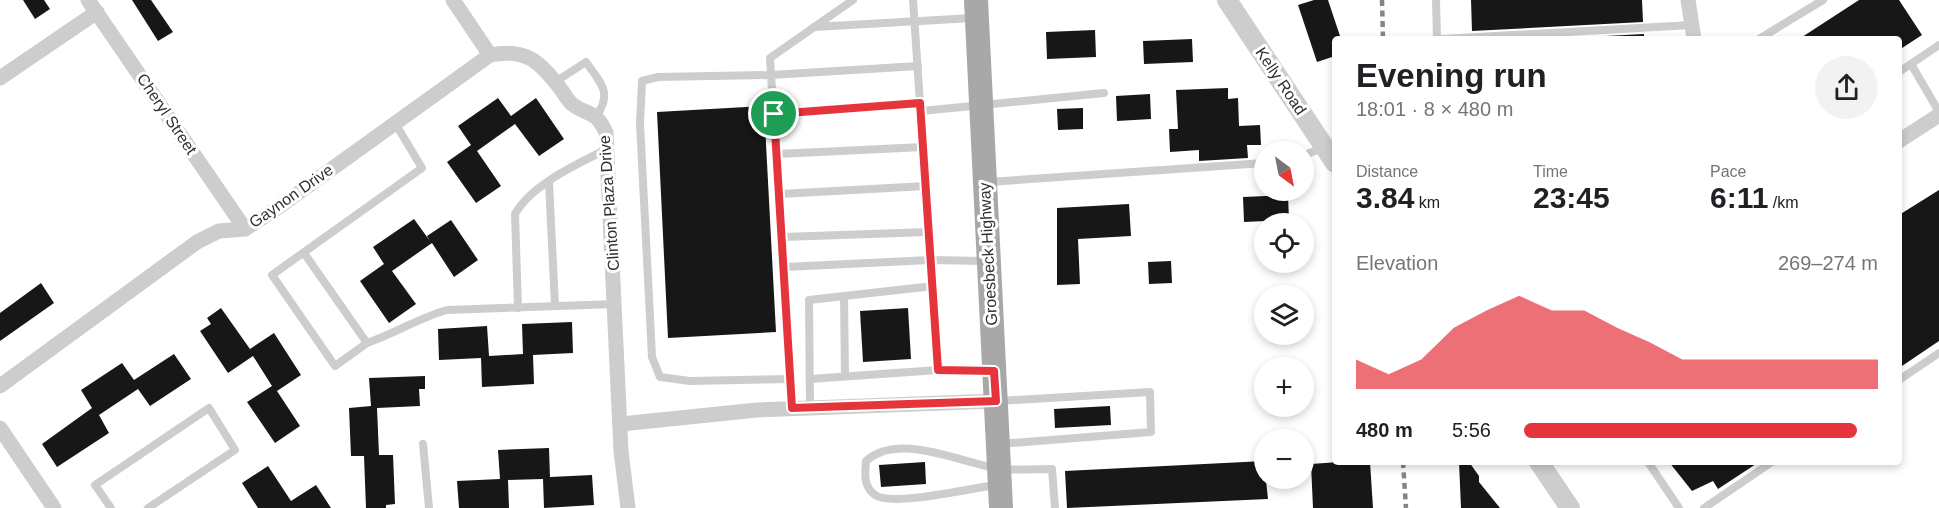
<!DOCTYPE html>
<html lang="en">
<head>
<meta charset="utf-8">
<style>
  body { margin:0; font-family:Helvetica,sans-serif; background:#f2f2f2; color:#202124; height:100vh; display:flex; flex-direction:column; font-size:22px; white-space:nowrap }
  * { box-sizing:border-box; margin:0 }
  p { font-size:20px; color:#757577 }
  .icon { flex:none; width:33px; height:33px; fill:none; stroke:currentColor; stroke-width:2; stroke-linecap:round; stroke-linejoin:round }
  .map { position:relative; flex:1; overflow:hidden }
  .drawer { position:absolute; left:1332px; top:36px; width:570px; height:429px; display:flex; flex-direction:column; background:#fff; border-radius:6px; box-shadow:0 3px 9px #0003 }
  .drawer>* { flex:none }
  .needle { width:39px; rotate:148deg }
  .fabs { position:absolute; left:1254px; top:141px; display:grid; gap:12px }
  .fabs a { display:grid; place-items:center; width:60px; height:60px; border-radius:50%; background:#fff; box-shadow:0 3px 9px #0003; font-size:30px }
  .pin { position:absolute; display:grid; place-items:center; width:51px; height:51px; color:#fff; margin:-26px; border:3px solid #fff; border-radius:50%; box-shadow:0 2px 6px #0007 }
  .round { display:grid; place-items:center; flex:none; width:63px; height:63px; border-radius:32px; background:#f2f2f2 }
  .head { display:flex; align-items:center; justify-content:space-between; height:102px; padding:0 24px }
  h1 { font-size:33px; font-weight:700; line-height:45px }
  .metrics { display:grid; grid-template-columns:repeat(3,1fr); gap:9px; height:102px; padding:6px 24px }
  .metrics div { display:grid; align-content:center }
  .metrics b { font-size:30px; font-weight:700 }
  .metrics small { font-size:16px; font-weight:400 }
  .metrics p { font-size:16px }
  .chart { height:168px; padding:12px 24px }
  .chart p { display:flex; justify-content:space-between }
  .chart svg { width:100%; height:108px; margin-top:6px; fill:#e5343c; opacity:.7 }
  ul { padding:0 24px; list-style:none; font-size:20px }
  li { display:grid; grid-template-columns:96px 72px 1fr; align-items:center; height:45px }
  li i { height:15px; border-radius:8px; background:#e5343c }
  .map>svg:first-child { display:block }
  .building { fill:#171717 }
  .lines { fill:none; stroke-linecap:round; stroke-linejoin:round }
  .service { stroke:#cdcdcd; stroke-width:8 }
  .minor { stroke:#cdcdcd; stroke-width:15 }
  .tertiary { stroke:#cdcdcd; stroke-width:20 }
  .primary { stroke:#a8a8a8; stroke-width:24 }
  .rail { stroke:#858585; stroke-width:4.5; stroke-dasharray:6 4.5; stroke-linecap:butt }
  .route-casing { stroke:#fff; stroke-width:12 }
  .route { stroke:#e5343c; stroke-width:8 }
  .labels { text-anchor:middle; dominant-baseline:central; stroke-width:6; stroke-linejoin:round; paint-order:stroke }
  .street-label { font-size:16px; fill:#303030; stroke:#fff }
</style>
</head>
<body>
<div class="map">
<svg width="1939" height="508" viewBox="0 0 1939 508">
  <rect width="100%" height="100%" fill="#fff"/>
  <g class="building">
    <polygon points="23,0 44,0 50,9 35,19"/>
    <polygon points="132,0 151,0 173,32 158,41"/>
    <polygon points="1314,0 1328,0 1341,39 1335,39 1335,56 1317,62 1298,5"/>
    <polygon points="1471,0 1642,0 1643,22 1472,31"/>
    <polygon points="1859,0 1899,0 1922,35 1899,50 1899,39 1799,39"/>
    <polygon points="1095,30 1096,57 1047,59 1046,32"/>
    <polygon points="1644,34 1644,39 1549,39"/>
    <polygon points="1192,39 1193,62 1144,64 1143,41"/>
    <polygon points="1228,88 1228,99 1238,98 1239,126 1260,125 1261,145 1247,145 1248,158 1199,161 1199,150 1170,152 1169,129 1178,129 1176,90"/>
    <polygon points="1150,94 1151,119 1117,121 1116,96"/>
    <polygon points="498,98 511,116 536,98 564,139 539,156 515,124 477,151 501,186 476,203 447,162 471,145 458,126"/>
    <polygon points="764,106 776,332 668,338 657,112"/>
    <polygon points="1083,108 1083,129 1058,130 1057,109"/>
    <polygon points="1939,190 1939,341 1899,368 1899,215"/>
    <polygon points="1288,195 1289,220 1244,222 1243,197"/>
    <polygon points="1129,204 1131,236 1078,239 1080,284 1057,285 1057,208"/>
    <polygon points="414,219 430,241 427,236 451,220 478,260 454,277 432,243 392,271 416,304 389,323 360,281 384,264 373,247"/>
    <polygon points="1171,261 1172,283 1149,284 1148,262"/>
    <polygon points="41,283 54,303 0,341 0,313"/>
    <polygon points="221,308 250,349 274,333 301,375 277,391 300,426 275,443 247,402 272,386 253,356 228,373 200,331 211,324 207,318"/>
    <polygon points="908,308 911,359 863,362 860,311"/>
    <polygon points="572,322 573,353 533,355 534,384 482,387 481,358 439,360 438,329 487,326 489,356 523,354 522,324"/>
    <polygon points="174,354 191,379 150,406 138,389 99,415 109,433 57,467 42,444 92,408 81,390 122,363 134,380"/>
    <polygon points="425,376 425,389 419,389 420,406 377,408 379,455 393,455 395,504 386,505 386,508 366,508 364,456 351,456 349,408 371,406 369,378"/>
    <polygon points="1110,406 1111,425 1055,428 1054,409"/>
    <polygon points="549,448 550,477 592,475 594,505 544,508 543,479 508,480 509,508 459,508 457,481 500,479 498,450"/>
    <polygon points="1264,461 1268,499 1067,508 1065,471"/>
    <polygon points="925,462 926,484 881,487 879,465"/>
    <polygon points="1339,462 1370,462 1373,508 1313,508 1311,464"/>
    <polygon points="1459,462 1469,462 1479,476 1479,482 1500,508 1461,508"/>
    <polygon points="1669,462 1759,462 1718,489 1713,481 1692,491"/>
    <polygon points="268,466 291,501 316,485 331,508 258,508 242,483"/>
  </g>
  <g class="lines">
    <g class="service">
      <polyline points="913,0 938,370"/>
      <polyline points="1436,0 1437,39"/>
      <polyline points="814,27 973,18"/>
      <polyline points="1443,39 1691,25"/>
      <polyline points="1759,39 1823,0"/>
      <polyline points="1911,64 1939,112"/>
      <polyline points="1899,72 1939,45"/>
      <path d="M555,82L586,62C601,84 613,92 596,117"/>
      <polyline points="921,111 1104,93"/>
      <polyline points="774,114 920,103"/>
      <polyline points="777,154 923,147"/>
      <polyline points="1304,155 1323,148"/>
      <polyline points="549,182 555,306"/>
      <polyline points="988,182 1264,163"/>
      <polyline points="780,194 926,186"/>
      <polyline points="783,237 928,232"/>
      <polyline points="304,253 367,343 335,366 272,275 422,168 395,123"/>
      <polyline points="785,267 930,260 984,261"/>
      <polyline points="844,296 845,376"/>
      <path d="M518,308L515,214C531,185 577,164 607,149"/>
      <path d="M367,343C395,333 419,318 447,310L615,304"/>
      <polyline points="791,379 690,381 660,377 652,357 640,123 642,81 658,77 771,75 918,66"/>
      <polyline points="810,379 938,370 990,371"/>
      <polyline points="1899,380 1939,353"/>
      <polyline points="998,401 1150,392 1151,432 999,444"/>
      <polyline points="792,408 770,58 853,0"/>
      <polyline points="810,408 809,300 933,286"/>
      <polyline points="423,444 429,508"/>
      <polyline points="1648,462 1679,508"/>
      <path d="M996,485C972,488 892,507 875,495C863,486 865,474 866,461C900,431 962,464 1001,469C1017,470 1035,469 1052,469L1055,508"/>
      <polyline points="111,508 95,485 209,408 235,450 148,508"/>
      <polyline points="1704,508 1772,462"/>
    </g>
    <g class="minor">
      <polyline points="88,0 245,229"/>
      <polyline points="453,0 490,55"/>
      <polyline points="1688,0 1694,39"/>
      <polyline points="0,78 97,12"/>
      <polyline points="1899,141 1939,115"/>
      <path d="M0,386L197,242L219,231L245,229L276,209L490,55C526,48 539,61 560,88C564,93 567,100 572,104C587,116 596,109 606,133L621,451L628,508"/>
      <polyline points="621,424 757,410 996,401"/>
      <polyline points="0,428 54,508"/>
    </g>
    <g class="tertiary">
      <polyline points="1227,0 1335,163"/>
      <polyline points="1539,462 1570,508"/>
    </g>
    <polyline class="primary" points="976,0 1001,508"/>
    <g class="rail">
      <polyline points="1382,0 1383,39"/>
      <polyline points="1403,462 1406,508"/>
    </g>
  </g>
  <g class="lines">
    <g class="route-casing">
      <polygon id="route" points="920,103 938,370 994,371 996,401 792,408 774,114"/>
    </g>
    <use href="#route" class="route"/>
  </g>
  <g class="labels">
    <g class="street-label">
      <text transform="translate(1281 81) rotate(56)">Kelly Road</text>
      <text transform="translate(167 114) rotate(56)">Cheryl Street</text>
      <text transform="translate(291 196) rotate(-35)">Gaynon Drive</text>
      <text transform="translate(609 203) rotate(-94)">Clinton Plaza Drive</text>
      <text transform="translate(988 254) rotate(-93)">Groesbeck Highway</text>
    </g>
  </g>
</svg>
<div class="fabs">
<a><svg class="needle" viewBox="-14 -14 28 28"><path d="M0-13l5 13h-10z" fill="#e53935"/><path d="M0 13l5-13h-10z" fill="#757577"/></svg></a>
<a><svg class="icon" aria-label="locate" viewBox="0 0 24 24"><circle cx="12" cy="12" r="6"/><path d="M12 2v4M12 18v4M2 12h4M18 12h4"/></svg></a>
<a><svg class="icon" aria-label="layers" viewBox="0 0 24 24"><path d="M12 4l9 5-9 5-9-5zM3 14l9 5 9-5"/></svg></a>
<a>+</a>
<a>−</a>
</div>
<div class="pin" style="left:774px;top:114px;background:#1e9e55"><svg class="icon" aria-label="arrive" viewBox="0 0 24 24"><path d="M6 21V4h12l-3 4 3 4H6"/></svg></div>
<section class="drawer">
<div class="head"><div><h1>Evening run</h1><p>18:01 · 8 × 480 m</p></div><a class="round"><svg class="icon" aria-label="share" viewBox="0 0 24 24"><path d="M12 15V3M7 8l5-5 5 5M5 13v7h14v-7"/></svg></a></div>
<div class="metrics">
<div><p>Distance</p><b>3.84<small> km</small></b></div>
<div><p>Time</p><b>23:45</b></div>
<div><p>Pace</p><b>6:11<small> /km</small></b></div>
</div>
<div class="chart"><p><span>Elevation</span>269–274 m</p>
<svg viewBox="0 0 160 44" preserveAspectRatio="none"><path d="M0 44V32L10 38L20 32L30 19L40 12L50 6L60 12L70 12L80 19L90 25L100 32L110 32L120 32L130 32L140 32L150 32L160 32V44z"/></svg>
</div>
<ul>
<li><b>480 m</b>5:56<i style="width:94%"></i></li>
</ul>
</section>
</div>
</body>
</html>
